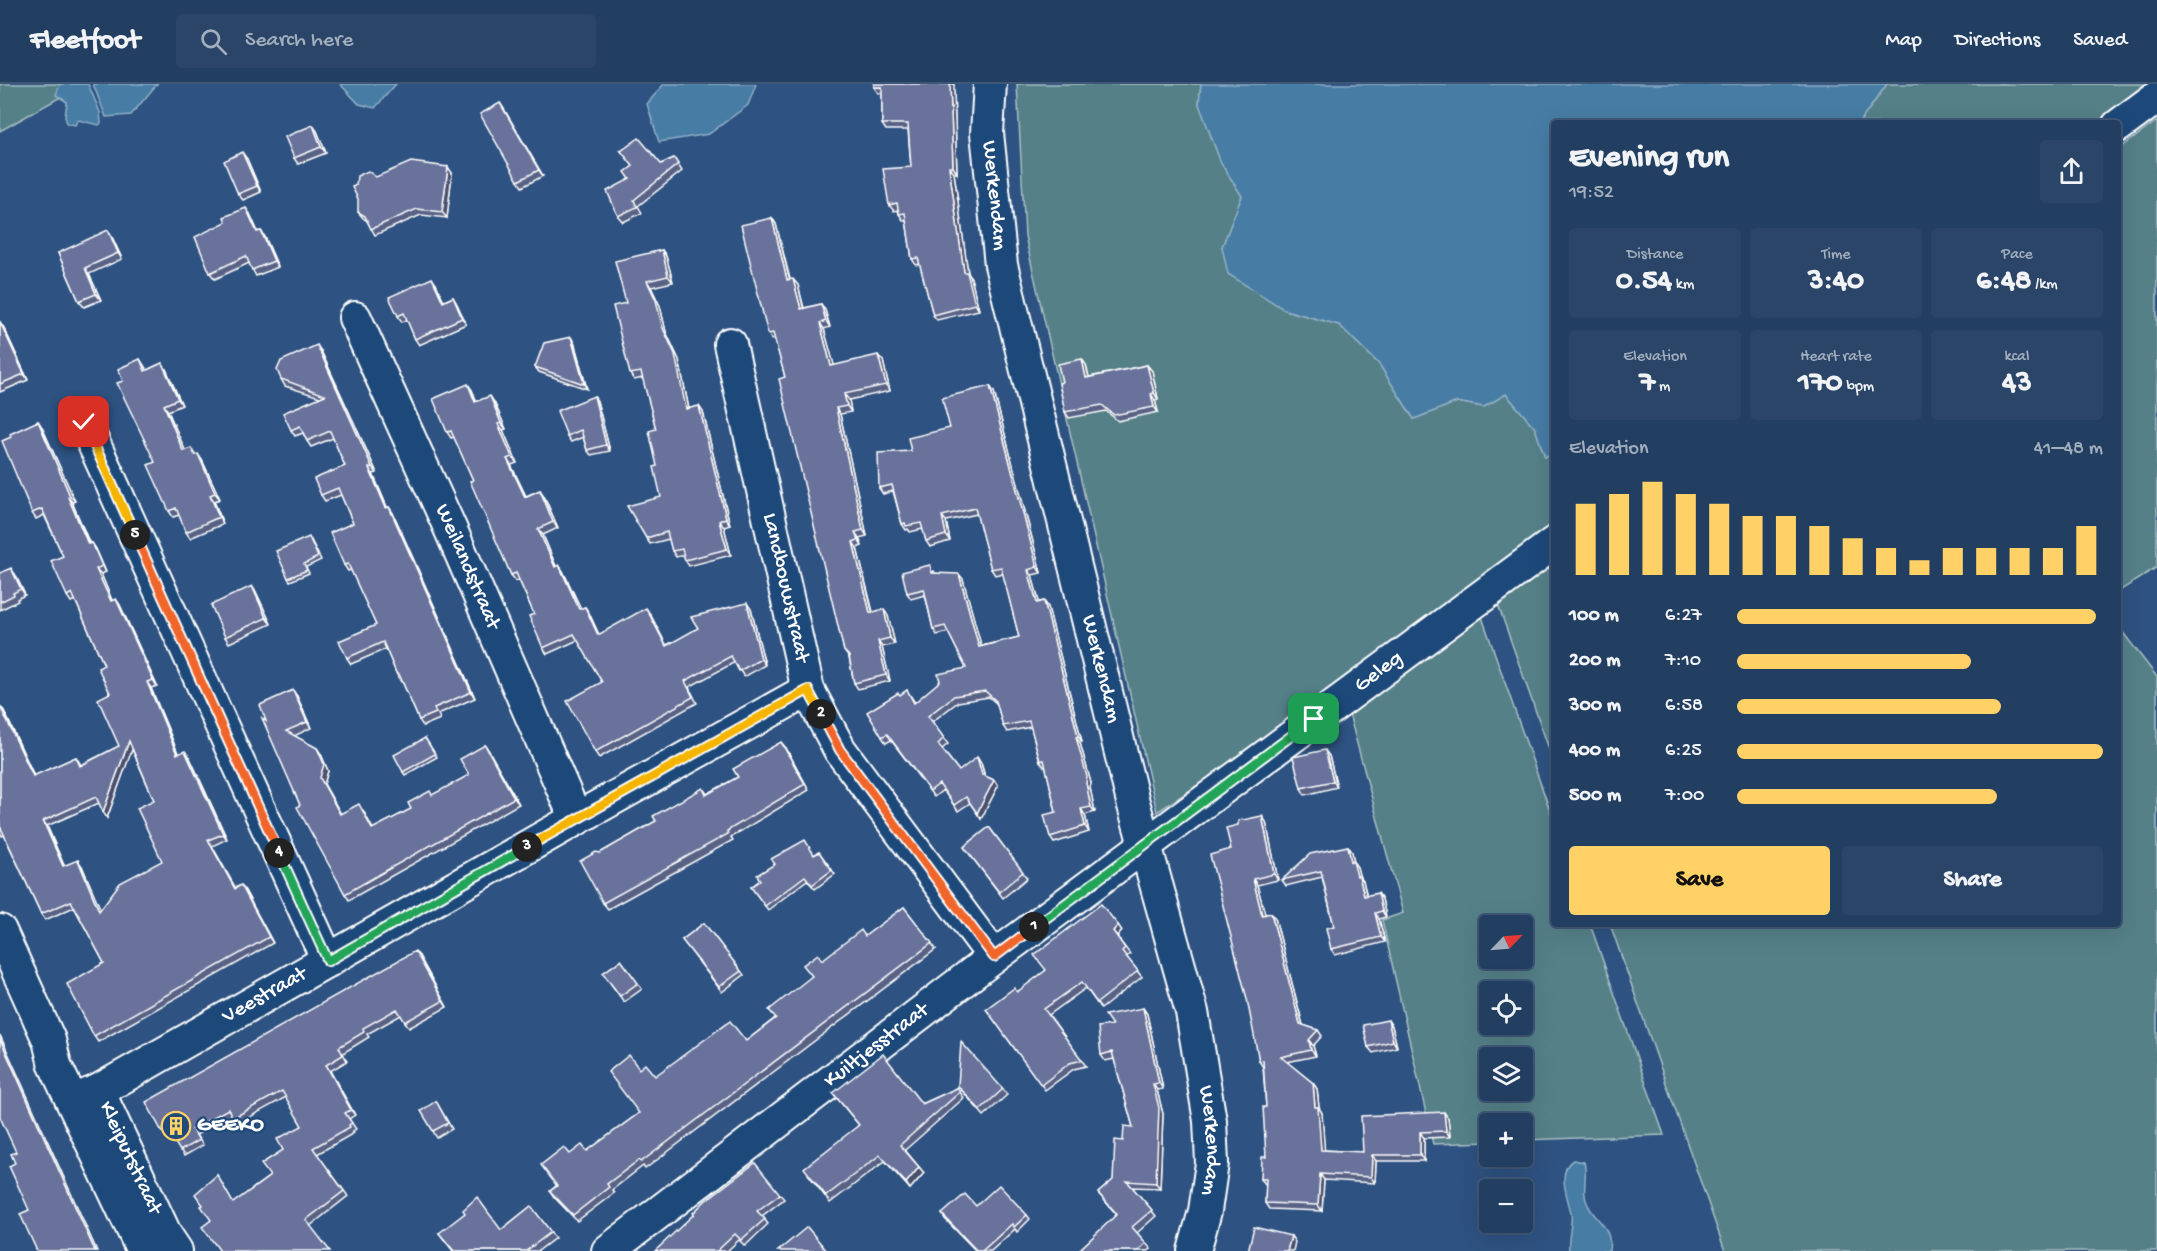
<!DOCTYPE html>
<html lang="en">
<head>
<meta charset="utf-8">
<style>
  body { margin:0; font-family:"Gochi Hand",sans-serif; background:#2a4567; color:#f1f3f6; height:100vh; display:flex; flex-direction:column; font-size:22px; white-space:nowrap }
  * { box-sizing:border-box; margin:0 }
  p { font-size:20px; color:#a2aebd }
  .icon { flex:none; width:33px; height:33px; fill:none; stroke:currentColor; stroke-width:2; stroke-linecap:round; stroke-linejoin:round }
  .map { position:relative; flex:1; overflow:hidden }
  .side { position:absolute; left:1551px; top:36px; width:570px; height:807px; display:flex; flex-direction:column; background:#223e61; border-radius:6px; box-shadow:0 6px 24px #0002,0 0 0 2px #3f5776 }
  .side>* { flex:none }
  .needle { width:39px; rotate:65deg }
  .tools { position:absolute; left:1479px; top:831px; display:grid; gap:12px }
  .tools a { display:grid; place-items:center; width:54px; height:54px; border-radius:6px; background:#223e61; box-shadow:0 6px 24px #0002,0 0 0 2px #3f5776; font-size:30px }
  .pin { position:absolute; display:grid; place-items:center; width:51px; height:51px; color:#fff; margin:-26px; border-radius:12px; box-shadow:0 3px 9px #0006 }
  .km { position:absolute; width:30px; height:30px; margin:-15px; border-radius:50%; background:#222; color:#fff; font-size:16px; line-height:30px; text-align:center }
  .round { display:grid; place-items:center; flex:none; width:63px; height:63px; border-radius:6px; background:#2a4567 }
  .head { display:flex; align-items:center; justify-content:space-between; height:102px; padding:0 18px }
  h1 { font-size:33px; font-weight:700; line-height:45px }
  .figures { display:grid; grid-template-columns:repeat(3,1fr); gap:9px; height:102px; padding:6px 18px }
  .figures div { display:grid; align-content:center; border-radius:6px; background:#2a4567; text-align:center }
  .figures b { font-size:30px; font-weight:700 }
  .figures small { font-size:16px; font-weight:400 }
  .figures p { font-size:16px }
  .chart { height:168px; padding:12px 18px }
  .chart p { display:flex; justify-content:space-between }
  .chart svg { width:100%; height:108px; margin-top:6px; stroke:#ffd166; stroke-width:6 }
  .action { display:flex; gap:12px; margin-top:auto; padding:12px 18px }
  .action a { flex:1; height:69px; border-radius:6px; background:#ffd166; color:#111; font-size:24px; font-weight:700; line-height:69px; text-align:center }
  .action a+a { background:#2a4567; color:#f1f3f6 }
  ul { padding:0 18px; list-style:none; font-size:20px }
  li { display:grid; grid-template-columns:96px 72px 1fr; align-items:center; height:45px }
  li i { height:15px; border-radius:8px; background:#ffd166 }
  header { display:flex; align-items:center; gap:36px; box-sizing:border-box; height:84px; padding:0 30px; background:#223e61; border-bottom:2px solid #3f5776 }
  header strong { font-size:28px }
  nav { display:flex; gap:33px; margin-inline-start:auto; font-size:21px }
  .search { width:420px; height:54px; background:#2a4567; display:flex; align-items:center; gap:15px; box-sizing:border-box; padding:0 21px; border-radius:6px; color:#a2aebd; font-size:22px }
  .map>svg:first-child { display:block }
  .green { fill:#558088; stroke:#aac0c4; stroke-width:1.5; fill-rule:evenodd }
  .water { fill:#477ba4; stroke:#91b0c8; stroke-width:1.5 }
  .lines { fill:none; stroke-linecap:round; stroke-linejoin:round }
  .minor-casing { stroke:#fff; stroke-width:36 }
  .minor { stroke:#1f4a7a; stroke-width:32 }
  .wall { fill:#596285; stroke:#fff; stroke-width:1.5; fill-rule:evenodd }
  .shaded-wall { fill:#49506c; stroke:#fff; stroke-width:1.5 }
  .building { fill:#68729b; stroke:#fff; stroke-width:1.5; fill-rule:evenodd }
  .split-1-casing { stroke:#fff; stroke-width:12 }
  .split-2-casing { stroke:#fff; stroke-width:12 }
  .split-3-casing { stroke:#fff; stroke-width:12 }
  .split-4-casing { stroke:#fff; stroke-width:12 }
  .split-5-casing { stroke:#fff; stroke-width:12 }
  .split-6-casing { stroke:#fff; stroke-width:12 }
  .split-1 { stroke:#22a559; stroke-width:8 }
  .split-2 { stroke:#f0652b; stroke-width:8 }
  .split-3 { stroke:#f5b400; stroke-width:8 }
  .split-4 { stroke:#22a559; stroke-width:8 }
  .split-5 { stroke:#f0652b; stroke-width:8 }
  .split-6 { stroke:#f5b400; stroke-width:8 }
  .labels { text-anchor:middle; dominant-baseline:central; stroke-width:4.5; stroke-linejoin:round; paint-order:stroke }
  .street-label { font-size:22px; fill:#fff; stroke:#1f4a7a }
  .poi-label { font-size:22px; font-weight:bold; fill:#fff; stroke:#1f4a7a; text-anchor:start }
</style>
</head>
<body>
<header>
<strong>Fleetfoot</strong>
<div class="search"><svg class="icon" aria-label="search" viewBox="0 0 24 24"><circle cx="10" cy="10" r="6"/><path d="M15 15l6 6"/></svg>Search here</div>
<nav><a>Map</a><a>Directions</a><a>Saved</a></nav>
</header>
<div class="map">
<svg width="2157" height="1167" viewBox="0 0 2157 1167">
  <rect width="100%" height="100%" fill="#2e5281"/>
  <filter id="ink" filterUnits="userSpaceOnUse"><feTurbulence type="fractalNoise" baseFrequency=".0167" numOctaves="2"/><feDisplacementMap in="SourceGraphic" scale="12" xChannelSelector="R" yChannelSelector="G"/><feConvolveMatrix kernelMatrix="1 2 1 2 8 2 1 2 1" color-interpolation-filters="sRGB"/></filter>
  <g filter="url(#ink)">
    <g class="green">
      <polygon points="0,0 84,0 0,47"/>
      <polygon points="1017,0 1201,0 1199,20 1221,79 1242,112 1222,163 1285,226 1339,241 1379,280 1414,335 1457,318 1484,323 1506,310 1535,344 1545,373 1554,367 1554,449 1360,594 1157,728 1025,152"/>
      <polygon points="1887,0 2153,0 2101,39 1859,39"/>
      <polygon points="2157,37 2157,483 2118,508 2118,66"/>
      <polygon points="1554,474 1554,679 1496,515"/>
      <path d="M1482,533L1554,738V840H1590L1664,1051L1523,1056L1522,1040H1490L1489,1058L1433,1060L1382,836L1403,829L1349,630ZM1490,842H1522V874H1490ZM1490,908H1522V940H1490ZM1490,974H1522V1006H1490Z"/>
      <polygon points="2118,542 2157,593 2157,1167 1725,1167 1610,840 2118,840"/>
    </g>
    <g class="water">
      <polygon points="60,0 88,0 100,28 101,39 99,41 78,36 75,41 67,39 65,33 67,18 56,11"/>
      <polygon points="93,0 157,0 131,31 106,33"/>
      <polygon points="340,0 396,0 375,24 359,20"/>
      <polygon points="664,0 756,0 748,21 709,50 659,58 647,20"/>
      <polygon points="1201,0 1887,0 1859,39 1554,39 1554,367 1545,373 1535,344 1506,310 1484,323 1457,318 1414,335 1379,280 1339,241 1285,226 1228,190 1222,163 1242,112 1221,79 1199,20"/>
      <path d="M1573,1076L1584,1078C1588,1091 1582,1103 1586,1116C1593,1138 1613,1139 1609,1167H1569C1567,1154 1573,1141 1571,1129C1568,1114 1556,1087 1573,1076Z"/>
    </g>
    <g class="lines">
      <g class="minor-casing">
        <g id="minor">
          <path id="s1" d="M990,0L987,49L1001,181L1133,718L1192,928L1210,1037L1212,1079L1205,1127L1194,1167"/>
          <polyline points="2118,42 2157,13"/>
          <path id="s2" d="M355,234L450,444L576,735"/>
          <path id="s3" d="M730,260L808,606L840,666L994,873"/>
          <polyline points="84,338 328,877"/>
          <polyline points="0,847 49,956 55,981 72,1017"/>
          <path id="s4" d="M98,1007L576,735L808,606"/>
          <path id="s5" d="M143,1167L72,1017L98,1007L166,1152L176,1167"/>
          <path id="s6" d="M608,1167L994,873L1554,459"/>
        </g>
      </g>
      <use href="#minor" class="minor"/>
    </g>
    <g class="wall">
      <polygon points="874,3 954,9 957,89 954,89 968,189 971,194 979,226 937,236 933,231 920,180 916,181 912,175 906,136 903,136 899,130 898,126 894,127 889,121 911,83 908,46 886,46 882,40 882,9 878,9"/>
      <polygon points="500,19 543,92 522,103 518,97"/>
      <polygon points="317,47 326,69 298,80 294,74"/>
      <polygon points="621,67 661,80 674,74 682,87 638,122 642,129 623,138 618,132 630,95 633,82"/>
      <polygon points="247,75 261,108 243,116 238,110"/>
      <polygon points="452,89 447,134 421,131 375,151 367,137 363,134 358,128 376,93"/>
      <polygon points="250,130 258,148 261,147 265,153 278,183 256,192 249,179 215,195 210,189"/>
      <polygon points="772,134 776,140 790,195 798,201 804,224 821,220 825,226 830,243 824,245 834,282 883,277 890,307 849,316 851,328 840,330 867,452 859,454 862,462 857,464 873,528 888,532 895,560 882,563 890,597 858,605 854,599 849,574 844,567 785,293 775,255 772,256 768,250"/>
      <polygon points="112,153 122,175 89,190 101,216 84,223 79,217 58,169"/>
      <polygon points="662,166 666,172 673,198 651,203 660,222 666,248 679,276 689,325 703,328 730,441 724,443 731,471 689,482 685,476 684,471 676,473 672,467 669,455 650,460 646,454 661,413 657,382 656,345 643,294 634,296 630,290 626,219"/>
      <polygon points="436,200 444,217 453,213 457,220 466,240 419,261 415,255 407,236 402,238 398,232"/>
      <polygon points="0,238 4,244 28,296 0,308"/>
      <polygon points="574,258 587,305 539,288 535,283"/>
      <polygon points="321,267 377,389 373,390 387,423 389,423 393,429 475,614 438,630 440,635 423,642 419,636 402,597 401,598 397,591 386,565 351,580 347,574 376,541 351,486 348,487 344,481 353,439 341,411 325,417 321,411 345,382 333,354 311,363 307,357 303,349 295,352 291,346 320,313 285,302 281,295"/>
      <polygon points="140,275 147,286 162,279 166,285 182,321 168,327 185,366 196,371 202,376 220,415 214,417 223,440 190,454 186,448 179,431 173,433 169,427 155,378 123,297"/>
      <polygon points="1086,281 1089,293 1147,281 1152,287 1158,315 1155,316 1158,328 1118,337 1106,327 1069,334 1065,328 1062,298"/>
      <polygon points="472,306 477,318 494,318 506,345 503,346 517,379 511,381 526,412 540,406 544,412 558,444 543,451 556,483 559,481 563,487 581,525 585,523 589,529 599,551 650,530 666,561 751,525 765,581 744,593 735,578 689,603 697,619 599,674 595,668 602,598 578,556 547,570 543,564 534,530 519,496 516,497 511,491 473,396 454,353 451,354 447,348"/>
      <polygon points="994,308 1041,489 1032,491 1039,518 1044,517 1048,523 1082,658 1080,659 1091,699 1090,704 1095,728 1085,731 1089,748 1054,759 1050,753 1056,728 1046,683 1044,683 1040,677 1031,643 1007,648 1003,642 997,620 989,613 958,618 932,638 948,660 942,665 959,687 981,679 985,692 994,696 998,702 981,735 970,719 958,727 943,706 934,713 891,656 886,659 882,653 900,611 907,606 915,619 966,584 948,548 937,551 933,545 925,511 911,515 907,509 934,487 935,489 963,495 981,562 1019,553 1003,489 995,491 991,485 977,430 946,437 950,457 930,463 926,457 923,445 910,448 908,445 906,446 902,440 893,407 883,410 879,404 911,367 950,344"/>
      <polygon points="597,317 610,367 591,371 587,366 583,353 571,358 567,352"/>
      <path d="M38,337L42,343L75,417L72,418L90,460L92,459L96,465L106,488L101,490L112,517L116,515L120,521L157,602L151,604L178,670L189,672L227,755L212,762L235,804L241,801L245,807L273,859L98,958L94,952L104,879L74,823L45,836L41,830L4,751L2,752L0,748V622L4,627L34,692L76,673L81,681L119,662L104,581L75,516L71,518L67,512L63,472L44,431L36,435L32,429L11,353ZM132,665L154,716L162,777L100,826L82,782H64L47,742L99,719L107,734Z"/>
      <polygon points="311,456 321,476 306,483 309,489 290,497 288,494"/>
      <polygon points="0,489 15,490 25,511 17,515 18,517 0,526"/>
      <polygon points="256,508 271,540 229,559 225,553"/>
      <polygon points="297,612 311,644 294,652 317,664 321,670 328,687 324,700 341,730 363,726 373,745 411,725 469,691 485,661 519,720 349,816 345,810 300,721 266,637"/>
      <polygon points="425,654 437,673 405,691 403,688"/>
      <polygon points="786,664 809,706 731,753 733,756 608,825 603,819 600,769 656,737 703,704 707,710 738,693"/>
      <polygon points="1329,672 1337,703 1305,711 1301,704"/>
      <polygon points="1262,732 1266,738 1278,796 1257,801 1265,830 1275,834 1303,941 1318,946 1322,952 1313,962 1316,972 1287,978 1313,999 1317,1005 1319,1024 1322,1029 1324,1066 1363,1068 1448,1034 1450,1053 1424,1054 1424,1077 1376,1077 1375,1099 1324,1096 1322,1127 1269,1125 1265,1119 1266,1101 1261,1095 1266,1073 1266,1023 1263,983 1259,977 1231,765"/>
      <polygon points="989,743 1027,794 1003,814 964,763"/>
      <polygon points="1348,762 1352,768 1354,779 1357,783 1359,792 1363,797 1367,812 1378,809 1382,815 1386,833 1379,835 1385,858 1335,871 1331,865 1334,842 1322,793 1286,802 1282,796"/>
      <polygon points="819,768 835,790 815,805 807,796 768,826 751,803"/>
      <polygon points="904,823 936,865 645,1085 643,1082 612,1106 614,1109 577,1137 554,1113 550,1107 556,1102 570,1070 587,1067 639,1029 639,985 655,992 746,957 775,934 812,892 822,876 865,852"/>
      <polygon points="704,839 744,891 722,908 682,856"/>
      <polygon points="1118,841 1122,847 1117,853 1130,870 1126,873 1142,893 1101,925 1086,904 1049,931 1086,982 1074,985 1045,1006 986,925 1017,908"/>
      <polygon points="419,872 447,923 409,944 401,931 367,950 369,953 343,969 347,977 330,987 355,1031 349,1035 356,1045 353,1047 354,1049 317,1070 348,1112 310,1142 211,1136 203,1121 217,1091 233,1119 270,1092 283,1066 302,1042 286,1013 237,1040 232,1032 196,1051 203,1061 184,1072 170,1049 165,1051 161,1046"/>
      <polygon points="621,876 642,905 624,918 603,889"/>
      <polygon points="1143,924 1147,930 1163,1005 1157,1006 1163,1030 1160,1104 1132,1103 1156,1132 1137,1149 1151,1165 1148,1167 1078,1167 1117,1131 1098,1109 1113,1096 1123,1057 1133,1043 1114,975 1105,977 1101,971 1112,941"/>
      <polygon points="1392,942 1397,963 1373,969 1368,963"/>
      <polygon points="958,1002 1003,1005 1007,1011 984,1032"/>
      <polygon points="957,1004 964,1014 905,1066 924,1089 910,1105 885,1077 830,1119 808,1090 859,1041 833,1009 922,1020"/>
      <polygon points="436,1017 452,1045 437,1054 433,1047"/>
      <polygon points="780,1110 784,1115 762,1132 768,1140 745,1162 739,1156 727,1167 655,1167"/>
      <polygon points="531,1122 555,1154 538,1167 453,1167 439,1149 501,1146"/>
      <polygon points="976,1122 1027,1131 1030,1135 1017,1148 1015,1145 991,1167 976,1167 945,1135 942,1130"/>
    </g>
    <g class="shaded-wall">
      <polygon points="950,0 954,0 954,9 957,89 953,83"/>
      <polygon points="500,19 504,25 543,92 539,86"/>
      <polygon points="313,41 317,47 326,69 321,63"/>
      <polygon points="242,68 247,75 261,108 257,102"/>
      <polygon points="448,83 452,89 447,134 442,128"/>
      <polygon points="949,83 954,89 968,189 971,194 979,226 975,220 964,188"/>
      <polygon points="246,124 250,130 261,155 257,148"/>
      <polygon points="772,134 776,140 791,202 787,196"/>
      <polygon points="108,146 112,153 122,175 118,169"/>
      <polygon points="261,147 265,153 278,183 274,177"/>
      <polygon points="662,166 666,172 673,198 668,192"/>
      <polygon points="85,184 89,190 101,216 96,210"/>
      <polygon points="432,194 436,200 447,224 443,218"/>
      <polygon points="793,195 798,201 805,231 801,225"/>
      <polygon points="647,197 651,203 660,222 666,248 679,276 690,331 686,325 662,242"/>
      <polygon points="453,213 457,220 466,240 462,234"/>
      <polygon points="821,220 825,226 830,243 826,237"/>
      <polygon points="0,238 4,244 28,296 24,290"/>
      <polygon points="820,239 824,245 836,288 831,282"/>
      <polygon points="571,253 574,258 587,305 584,300"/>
      <polygon points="317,261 321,267 377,389 372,383"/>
      <polygon points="878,271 883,277 890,307 886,301"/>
      <polygon points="1082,275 1086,281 1090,299 1086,294"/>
      <polygon points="162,279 166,285 182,321 178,315"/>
      <polygon points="1147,281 1152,287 1158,315 1154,309"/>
      <polygon points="468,300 472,306 479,324 475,318"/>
      <polygon points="990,302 994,308 1041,489 1037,483"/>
      <polygon points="844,310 849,316 851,328 847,322"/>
      <polygon points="1151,310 1155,316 1158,328 1154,323"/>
      <polygon points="490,312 494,318 506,345 501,339"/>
      <polygon points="594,312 597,317 610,367 606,361"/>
      <polygon points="164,321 168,327 188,373 183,367"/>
      <polygon points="699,322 703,328 730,441 726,434"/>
      <polygon points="836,324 840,330 867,452 863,446"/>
      <polygon points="38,337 42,343 75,417 70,412"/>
      <polygon points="498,340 503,346 517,379 512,373"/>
      <polygon points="198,370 202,376 220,415 215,409"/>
      <polygon points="507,375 511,381 529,419 525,413"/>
      <polygon points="369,384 373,390 390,430 386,424"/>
      <polygon points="540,406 544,412 558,444 553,438"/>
      <polygon points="210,411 214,417 223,440 219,433"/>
      <polygon points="68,413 72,418 92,466 88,460"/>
      <polygon points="389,423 393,429 475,614 471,608"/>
      <polygon points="942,432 946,437 950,457 946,451"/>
      <polygon points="719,437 724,443 731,471 727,465"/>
      <polygon points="538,445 543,451 559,489 555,483"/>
      <polygon points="855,448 859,454 862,462 858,456"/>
      <polygon points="853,458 857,464 874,535 870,529"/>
      <polygon points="92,459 96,465 106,488 102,482"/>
      <polygon points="559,481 563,487 584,531 579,525"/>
      <polygon points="11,484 15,490 25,511 21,505"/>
      <polygon points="96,485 101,490 115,523 111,517"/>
      <polygon points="1028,486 1032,491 1041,525 1037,519"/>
      <polygon points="959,490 963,495 983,568 979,563"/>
      <polygon points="252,502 256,508 271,540 266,534"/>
      <polygon points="116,515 120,521 157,602 153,596"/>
      <polygon points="1044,517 1048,523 1082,658 1078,652"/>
      <polygon points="747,519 751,525 765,581 761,575"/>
      <polygon points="585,523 589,529 602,557 598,551"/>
      <polygon points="646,524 650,530 670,568 666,562"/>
      <polygon points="884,525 888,532 895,560 890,554"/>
      <polygon points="878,557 882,563 890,597 886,591"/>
      <polygon points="147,598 151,604 181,676 177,670"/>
      <polygon points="293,606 297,612 311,644 307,638"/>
      <polygon points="0,622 4,627 37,698 33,692"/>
      <polygon points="1076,653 1080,659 1091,699 1090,704 1095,728 1091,723"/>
      <polygon points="129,657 133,663 107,734 103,728"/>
      <polygon points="781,658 786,664 809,706 805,700"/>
      <polygon points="485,661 489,667 519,720 514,714"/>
      <polygon points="317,664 321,670 328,687 324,700 344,736 320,694"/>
      <polygon points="1325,666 1329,672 1337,703 1333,697"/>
      <polygon points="185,667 189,672 227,755 223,750"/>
      <polygon points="977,673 981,679 986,697 982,691"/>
      <polygon points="994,696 998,702 981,735 977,729"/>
      <polygon points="1081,725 1085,731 1089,748 1085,742"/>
      <polygon points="1262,732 1266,738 1278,796 1274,790"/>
      <polygon points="43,737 47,742 67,788 63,782"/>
      <polygon points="208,756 212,762 239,810 235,805"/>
      <polygon points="1348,762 1352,768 1354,779 1357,783 1361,798 1357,792 1351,778"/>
      <polygon points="78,776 82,782 104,833 99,827"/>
      <polygon points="1359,792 1363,797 1368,818 1364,812"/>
      <polygon points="1253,795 1257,801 1267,837 1262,831"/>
      <polygon points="241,801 245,807 273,859 269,853"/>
      <polygon points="1378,809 1382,815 1386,833 1382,827"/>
      <polygon points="1271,829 1275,834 1304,946 1300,940"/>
      <polygon points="1375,829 1379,835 1385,858 1381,853"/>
      <polygon points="1118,841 1122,847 1117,853 1113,847"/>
      <polygon points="415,867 419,872 447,923 443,917"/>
      <polygon points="1143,924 1147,930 1163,1005 1159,999"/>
      <polygon points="1388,936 1392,942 1397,963 1393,957"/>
      <polygon points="0,951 97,1167 95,1167 0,955"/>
      <polygon points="1309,956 1313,962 1316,972 1311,966"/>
      <polygon points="326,981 330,987 355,1031 351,1026"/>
      <polygon points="1313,999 1317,1005 1319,1024 1322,1029 1325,1072 1321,1066 1315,1023"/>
      <polygon points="1153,1000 1157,1006 1163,1030 1160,1104 1156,1099"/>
      <polygon points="1444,1028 1448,1034 1450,1053 1446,1047"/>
      <polygon points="1420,1048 1424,1054 1424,1077 1420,1071"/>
      <polygon points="1372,1071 1376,1077 1375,1099 1371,1093"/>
      <polygon points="919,1083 924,1089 910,1105 906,1099"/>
      <polygon points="1320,1090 1324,1096 1322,1127 1318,1121"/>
      <polygon points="1291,1152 1295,1158 1293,1167 1287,1167"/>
    </g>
    <g class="building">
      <polygon points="874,0 950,0 953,83 949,83 964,188 967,188 975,220 933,231 918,174 912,175 905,129 899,130 897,119 889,121 883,85 911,83 908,40 882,40 882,3 874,3"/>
      <polygon points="500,19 539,86 518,97 480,30"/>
      <polygon points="313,41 321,63 294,74 285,53"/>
      <polygon points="639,54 661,80 674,74 678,80 634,116 637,123 618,132 607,107 630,95 625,88 633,82 621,67"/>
      <polygon points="242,68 257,102 238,110 224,77"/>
      <polygon points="411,78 448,83 442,128 417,125 371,145 365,132 358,128 358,115 352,103 356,101 357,92 368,87 376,93"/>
      <polygon points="246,124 257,148 261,147 274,177 252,186 246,172 210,189 195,153 226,138 224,133"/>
      <polygon points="772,134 787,196 793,195 801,225 821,220 826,237 820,239 831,282 878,271 886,301 844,310 847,322 836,324 863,446 855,448 858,456 853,458 870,529 884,525 890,554 878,557 886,591 854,599 849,572 844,567 779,295 785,293 773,249 768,250 741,141"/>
      <polygon points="108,146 118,169 85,184 96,210 79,217 58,169"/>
      <polygon points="662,166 668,192 647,197 656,216 662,242 675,270 686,325 699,322 726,434 719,437 727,465 685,476 682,465 672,467 667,448 646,454 627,422 661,413 654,383 657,382 649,347 656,345 641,288 630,290 613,222 626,219 615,177"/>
      <polygon points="432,194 443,218 453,213 462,234 415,255 404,229 398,232 389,213"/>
      <polygon points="0,238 24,290 0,300"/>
      <polygon points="571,253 584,300 535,283 544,259"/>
      <polygon points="317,261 372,383 369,384 386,424 389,423 471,608 434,624 436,629 419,636 399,590 397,591 383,558 347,574 339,557 376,541 348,480 344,481 330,449 353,439 338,404 321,411 314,395 345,382 330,347 307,357 300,342 291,346 283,329 325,311 281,295 277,286 281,277"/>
      <polygon points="140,275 145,287 162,279 178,315 164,321 183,367 191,364 195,371 198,370 215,409 210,411 219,433 186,448 176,424 169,427 148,381 155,378 117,299 123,297 118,285"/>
      <polygon points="1082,275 1086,294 1147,281 1154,309 1151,310 1154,323 1114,331 1102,321 1065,328 1059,299 1062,298 1058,280"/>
      <polygon points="468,300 475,318 490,312 501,339 498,340 512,373 507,375 525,413 540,406 553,438 538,445 555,483 559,481 579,525 585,523 598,551 646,524 666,562 698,544 691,533 747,519 761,575 739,587 731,572 685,597 693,613 595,668 567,617 602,598 574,550 543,564 529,532 534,530 516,489 511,491 470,397 473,396 451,347 447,348 433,315"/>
      <polygon points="990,302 1037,483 1028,486 1037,519 1044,517 1078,652 1076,653 1087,693 1086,699 1091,723 1081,725 1085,742 1050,753 1044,731 1056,728 1044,676 1040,677 1029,637 1003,642 996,617 985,607 954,612 928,632 944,654 938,660 959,687 977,673 982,691 994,696 977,729 966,713 954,721 939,700 930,707 887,650 882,653 867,628 898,609 900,611 907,606 914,619 940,597 938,590 966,584 945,542 933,545 924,505 907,509 902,488 930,481 932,489 959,490 979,563 1019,553 1001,483 991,485 975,424 942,432 946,451 926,457 921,439 906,442 905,439 902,440 892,401 879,404 878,369 911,367 908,354 950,344 942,314"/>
      <polygon points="594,312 606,361 587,366 581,346 567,352 557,327"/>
      <path d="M38,337L70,412L68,413L88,460L92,459L102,482L96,485L111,517L116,515L153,596L147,598L177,670L185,667L223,750L208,756L235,805L241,801L269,853L94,952L67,900L104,879L71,817L41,830L1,744L0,745V622L33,692L76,673L80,682L119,662L98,615L110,609L98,584L104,581L72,509L67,512L51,477L63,472L42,425L32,429L2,357L11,353L10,350ZM129,657L154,716L137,724L162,777L120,799L99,827L78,776L63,782L43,737L96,713L103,728Z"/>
      <polygon points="309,453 318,473 304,480 307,486 288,494 276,467"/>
      <polygon points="11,484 21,505 13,509 14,511 0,518 0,489"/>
      <polygon points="252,502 266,534 225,553 211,521"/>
      <polygon points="293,606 307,638 286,647 317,664 324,680 320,694 340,730 359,720 372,745 411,725 408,719 430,707 432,711 469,691 460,675 485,661 514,714 345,810 297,723 300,721 262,634 266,637 260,621"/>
      <polygon points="425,654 435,670 403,688 394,671"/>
      <polygon points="781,658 805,700 727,747 728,750 603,819 580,777 596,768 600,769 656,737 653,732 703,704 706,711 738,693 733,685"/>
      <polygon points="1325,666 1333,697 1301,704 1293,673"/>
      <polygon points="1262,732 1274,790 1253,795 1262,831 1271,829 1300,940 1318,946 1309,956 1311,966 1281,973 1313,999 1315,1023 1318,1023 1321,1066 1363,1068 1361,1032 1444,1028 1446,1047 1420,1048 1420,1071 1372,1071 1371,1093 1320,1090 1318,1121 1265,1119 1266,1095 1261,1095 1262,1073 1266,1073 1263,1023 1266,1023 1263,976 1259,977 1247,915 1210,771 1231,765 1226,744 1238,741 1238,737"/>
      <polygon points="989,743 1023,788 999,808 964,763"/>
      <polygon points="805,756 814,771 819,768 832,786 812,801 805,792 765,822 751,803 760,796 757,791 775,780 771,775"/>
      <polygon points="1348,762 1351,778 1353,777 1357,792 1359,792 1364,812 1378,809 1382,827 1375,829 1381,853 1331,865 1326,844 1334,842 1321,787 1282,796 1310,770"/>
      <polygon points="1101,820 1118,841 1113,847 1125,864 1122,867 1138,887 1097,919 1082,898 1044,925 1082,976 1070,979 1041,1001 986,925 1014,904 1017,908 1046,886 1034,871"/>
      <polygon points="904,823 932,859 641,1078 639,1076 607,1100 609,1103 573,1131 550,1107 557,1102 541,1081 564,1063 570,1070 582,1061 587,1067 639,1029 608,988 629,971 639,985 645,980 655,992 730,937 746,957 776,934 769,926 812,892 803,881 818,870 822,876 861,846 865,852"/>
      <polygon points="704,839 741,887 719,903 682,856"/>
      <polygon points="415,867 443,917 405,938 397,925 363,944 364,948 339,963 343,971 326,981 351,1026 345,1029 352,1039 349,1041 350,1043 313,1064 344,1107 306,1136 330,1167 220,1167 202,1143 211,1136 201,1122 203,1121 195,1110 217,1091 233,1119 270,1092 261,1080 283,1066 277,1055 302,1042 282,1007 233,1034 228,1025 192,1045 199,1056 180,1067 166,1043 161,1046 146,1018"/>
      <polygon points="621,876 638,899 620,912 603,889"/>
      <polygon points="1143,924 1159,999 1153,1000 1159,1024 1156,1099 1127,1097 1152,1126 1132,1143 1146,1159 1138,1167 1078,1167 1117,1130 1098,1109 1113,1096 1115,1056 1123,1057 1124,1042 1133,1043 1112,968 1101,971 1098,943 1112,941 1105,931"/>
      <polygon points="1388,936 1393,957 1368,963 1363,941"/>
      <polygon points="0,955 95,1167 37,1167 20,1130 29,1126 9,1082 15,1079 11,1070 16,1068 0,1033"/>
      <polygon points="961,958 1003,1005 980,1026 958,1002"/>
      <polygon points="883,970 922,1020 957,1004 960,1008 900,1061 919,1083 906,1099 880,1071 826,1112 804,1084 859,1041 833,1009"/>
      <polygon points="436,1017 448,1039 433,1047 421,1027"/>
      <polygon points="755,1079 780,1110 757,1127 765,1135 741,1156 735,1150 717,1167 655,1167 694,1130 693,1129 705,1117"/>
      <polygon points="999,1101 1027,1131 1014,1143 1012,1140 982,1167 977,1167 942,1130 965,1110 976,1122"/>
      <polygon points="477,1113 501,1146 531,1122 551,1148 526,1167 454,1167 439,1149 465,1129 463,1126"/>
      <polygon points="807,1143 827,1167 778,1167"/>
      <polygon points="1254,1143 1291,1152 1287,1167 1248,1167"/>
    </g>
  </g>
  <g class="lines" filter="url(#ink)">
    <g class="split-1-casing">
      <polyline id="split-1" points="1034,843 1314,635"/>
    </g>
    <g class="split-2-casing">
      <polyline id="split-2" points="821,630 840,666 994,873 1034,843"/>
    </g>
    <g class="split-3-casing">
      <polyline id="split-3" points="527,763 808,606 821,630"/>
    </g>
    <g class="split-4-casing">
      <polyline id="split-4" points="279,769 328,877 527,763"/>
    </g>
    <g class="split-5-casing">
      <polyline id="split-5" points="135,451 279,769"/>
    </g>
    <g class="split-6-casing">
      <polyline id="split-6" points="84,338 135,451"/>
    </g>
    <use href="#split-1" class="split-1"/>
    <use href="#split-2" class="split-2"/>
    <use href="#split-3" class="split-3"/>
    <use href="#split-4" class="split-4"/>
    <use href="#split-5" class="split-5"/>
    <use href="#split-6" class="split-6"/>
  </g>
  <defs>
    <g id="building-ring" transform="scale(1.5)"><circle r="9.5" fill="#1f4a7a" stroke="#ffd166" stroke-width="1.5"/><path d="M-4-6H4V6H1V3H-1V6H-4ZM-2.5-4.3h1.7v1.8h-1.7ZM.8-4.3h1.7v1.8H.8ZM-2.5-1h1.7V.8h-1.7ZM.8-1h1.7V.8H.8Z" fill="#ffd166"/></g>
  </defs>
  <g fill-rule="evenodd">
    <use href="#building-ring" x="176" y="1042"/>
  </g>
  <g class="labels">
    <g class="street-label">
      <text stroke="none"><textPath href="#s1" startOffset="112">Werkendam</textPath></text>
      <text stroke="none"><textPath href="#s2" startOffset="273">Weilandstraat</textPath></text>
      <text stroke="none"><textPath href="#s3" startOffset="250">Landbouwstraat</textPath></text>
      <text stroke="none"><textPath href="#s1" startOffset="598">Werkendam</textPath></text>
      <text stroke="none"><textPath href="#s6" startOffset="964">Geleg</textPath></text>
      <text stroke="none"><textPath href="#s4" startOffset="192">Veestraat</textPath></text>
      <text stroke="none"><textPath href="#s6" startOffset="338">Kuiltjesstraat</textPath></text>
      <text stroke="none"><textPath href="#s1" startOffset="1083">Werkendam</textPath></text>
      <text stroke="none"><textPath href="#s5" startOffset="268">Kleiputstraat</textPath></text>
    </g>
    <g class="poi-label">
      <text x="197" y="1042">GEEKO</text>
    </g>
  </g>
</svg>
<div class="tools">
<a><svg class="needle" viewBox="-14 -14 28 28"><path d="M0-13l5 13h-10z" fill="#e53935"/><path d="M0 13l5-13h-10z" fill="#a2aebd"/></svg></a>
<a><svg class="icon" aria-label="locate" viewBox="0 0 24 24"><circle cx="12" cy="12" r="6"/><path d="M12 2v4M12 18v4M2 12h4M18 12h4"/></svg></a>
<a><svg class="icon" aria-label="layers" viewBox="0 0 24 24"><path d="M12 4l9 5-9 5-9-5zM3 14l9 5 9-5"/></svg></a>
<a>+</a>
<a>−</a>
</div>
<div class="pin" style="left:1314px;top:635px;background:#1e9e55"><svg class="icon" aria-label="arrive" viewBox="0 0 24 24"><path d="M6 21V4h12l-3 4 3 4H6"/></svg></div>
<div class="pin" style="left:84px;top:338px;background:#d93025"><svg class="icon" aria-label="check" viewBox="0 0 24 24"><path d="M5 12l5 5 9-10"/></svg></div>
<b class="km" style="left:1034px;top:843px">1</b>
<b class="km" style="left:821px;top:630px">2</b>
<b class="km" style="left:527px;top:763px">3</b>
<b class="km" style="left:279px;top:769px">4</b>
<b class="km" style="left:135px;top:451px">5</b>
<section class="side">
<div class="head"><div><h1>Evening run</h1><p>19:52</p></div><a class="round"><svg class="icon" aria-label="share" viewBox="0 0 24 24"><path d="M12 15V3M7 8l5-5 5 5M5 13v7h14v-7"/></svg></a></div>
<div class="figures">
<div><p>Distance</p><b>0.54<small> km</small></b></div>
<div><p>Time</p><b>3:40</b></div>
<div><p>Pace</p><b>6:48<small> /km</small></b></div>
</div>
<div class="figures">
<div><p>Elevation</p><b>7<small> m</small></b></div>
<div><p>Heart rate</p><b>170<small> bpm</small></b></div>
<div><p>kcal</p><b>43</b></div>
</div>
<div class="chart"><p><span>Elevation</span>41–48 m</p>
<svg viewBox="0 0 160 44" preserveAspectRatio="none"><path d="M5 44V15M15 44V11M25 44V6M35 44V11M45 44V15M55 44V20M65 44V20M75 44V24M85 44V29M95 44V33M105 44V38M115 44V33M125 44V33M135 44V33M145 44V33M155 44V24"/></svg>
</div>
<ul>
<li><b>100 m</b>6:27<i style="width:98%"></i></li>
<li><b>200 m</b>7:10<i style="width:64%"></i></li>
<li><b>300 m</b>6:58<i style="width:72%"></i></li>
<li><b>400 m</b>6:25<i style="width:100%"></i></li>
<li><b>500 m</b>7:00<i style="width:71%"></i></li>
</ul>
<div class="action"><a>Save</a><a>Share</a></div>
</section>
</div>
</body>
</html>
